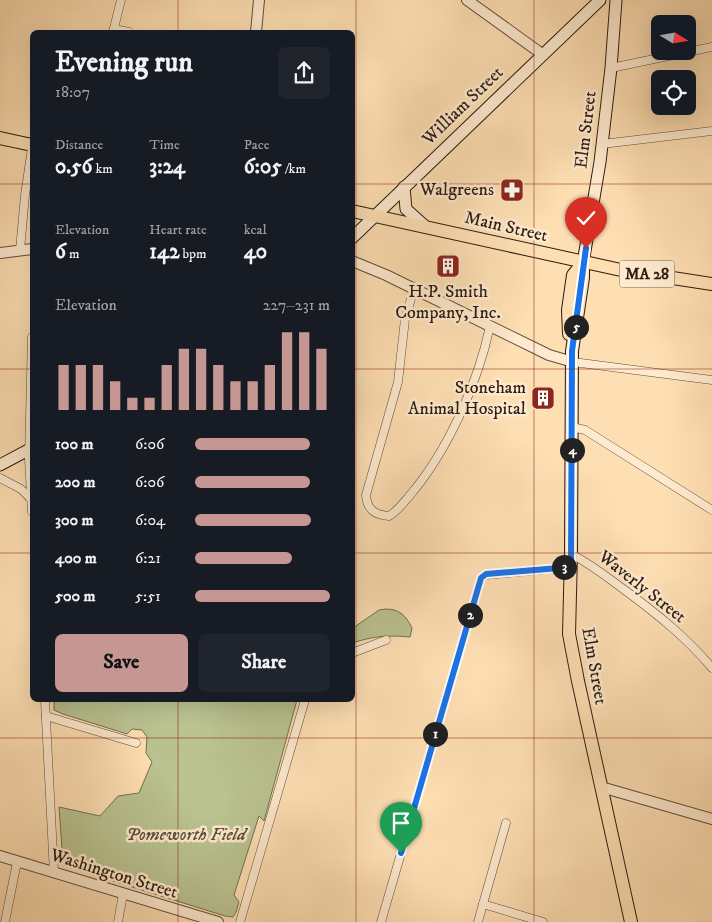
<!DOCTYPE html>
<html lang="en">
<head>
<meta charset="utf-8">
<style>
  body { margin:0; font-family:"IM FELL DW Pica",serif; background:#20242c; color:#f1f3f6; height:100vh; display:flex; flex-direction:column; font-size:19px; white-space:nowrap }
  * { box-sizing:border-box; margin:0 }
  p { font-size:16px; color:#9ea1a6 }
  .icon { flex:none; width:28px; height:28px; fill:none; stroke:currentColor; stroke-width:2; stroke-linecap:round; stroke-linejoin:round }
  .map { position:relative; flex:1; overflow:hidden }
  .drawer { position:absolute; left:30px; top:30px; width:325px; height:672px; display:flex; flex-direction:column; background:#171b24; border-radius:8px; box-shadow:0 5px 20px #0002 }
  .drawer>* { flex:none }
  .needle { width:32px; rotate:101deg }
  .fabs { position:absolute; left:651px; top:15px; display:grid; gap:10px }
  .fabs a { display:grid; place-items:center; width:45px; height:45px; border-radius:8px; background:#171b24; box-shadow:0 5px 20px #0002; font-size:25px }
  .pin { position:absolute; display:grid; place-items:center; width:42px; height:42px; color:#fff; margin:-51px -21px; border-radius:50% 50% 50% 0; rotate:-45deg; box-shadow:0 0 5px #0007 }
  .pin .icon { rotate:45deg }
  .km { position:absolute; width:25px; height:25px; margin:-12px; border-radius:50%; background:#222; color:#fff; font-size:14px; line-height:25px; text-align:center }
  .round { display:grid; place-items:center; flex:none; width:52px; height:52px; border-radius:8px; background:#20242c }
  .overview { display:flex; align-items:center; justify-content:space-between; height:85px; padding:0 25px }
  h1 { font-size:28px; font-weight:700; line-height:38px }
  .figures { display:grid; grid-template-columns:repeat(3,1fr); gap:8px; height:85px; padding:5px 25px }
  .figures div { display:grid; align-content:center }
  .figures b { font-size:21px; font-weight:700 }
  .figures small { font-size:14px; font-weight:400 }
  .figures p { font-size:14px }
  .chart { height:140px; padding:10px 25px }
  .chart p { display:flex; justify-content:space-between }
  .chart svg { width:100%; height:90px; margin-top:5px; stroke:#c59692; stroke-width:6 }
  .button { display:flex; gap:10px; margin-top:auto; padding:10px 25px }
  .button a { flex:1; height:58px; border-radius:8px; background:#c59692; color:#111; font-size:20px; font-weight:700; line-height:58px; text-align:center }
  .button a+a { background:#20242c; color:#f1f3f6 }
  ul { padding:0 25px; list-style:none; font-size:16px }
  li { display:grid; grid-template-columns:80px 60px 1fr; align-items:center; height:38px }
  li i { height:12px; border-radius:6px; background:#c59692 }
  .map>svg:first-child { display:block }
  .green { fill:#bac391; stroke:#726f50 }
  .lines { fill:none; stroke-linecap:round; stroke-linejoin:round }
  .minor-casing { stroke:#604c39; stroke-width:9 }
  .tertiary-casing { stroke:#604c39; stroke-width:12 }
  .secondary-casing { stroke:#2b1b10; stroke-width:13 }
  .primary-casing { stroke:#2b1b10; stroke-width:14 }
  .minor { stroke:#feeace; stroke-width:8 }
  .tertiary { stroke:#feeace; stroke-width:10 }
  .secondary { stroke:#feeace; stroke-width:11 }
  .primary { stroke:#fedfb3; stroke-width:12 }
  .route-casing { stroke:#fff; stroke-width:10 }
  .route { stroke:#1a73e8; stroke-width:6 }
  .grid { fill:none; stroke:#8f2418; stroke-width:1; stroke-opacity:0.55 }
  .labels { text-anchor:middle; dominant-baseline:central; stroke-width:5; stroke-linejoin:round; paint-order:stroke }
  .shield { fill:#feeace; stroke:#6a5949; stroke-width:1 }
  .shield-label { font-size:16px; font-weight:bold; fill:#2b1b10 }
  .street-label { font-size:18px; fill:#2b1b10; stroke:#feeace }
  .poi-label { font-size:18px; fill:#2b1b10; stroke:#feeace; text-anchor:end }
  .park-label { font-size:18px; font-style:italic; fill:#564d37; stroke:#feeace }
</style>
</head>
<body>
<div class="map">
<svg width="712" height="922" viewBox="0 0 712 922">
  <rect width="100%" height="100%" fill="#fedfb3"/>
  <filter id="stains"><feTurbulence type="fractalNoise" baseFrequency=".004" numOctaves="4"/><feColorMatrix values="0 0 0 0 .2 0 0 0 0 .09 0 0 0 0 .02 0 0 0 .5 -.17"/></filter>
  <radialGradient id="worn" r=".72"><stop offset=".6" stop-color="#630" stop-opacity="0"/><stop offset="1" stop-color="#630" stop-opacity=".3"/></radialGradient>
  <g class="green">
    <path d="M386,609C400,609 406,616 412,628L410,637C390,635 372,636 353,643V628L379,610Z"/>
    <polygon points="54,700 297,700 264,821 259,816 234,895 239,902 236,912 233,917 225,916 65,866 63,863 59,807 100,816 118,796 139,793 152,762 146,753 147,737 142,730 132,729 127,734 63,714 54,710"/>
  </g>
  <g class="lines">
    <g class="minor-casing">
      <g id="minor">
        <polyline points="114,29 129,32"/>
        <polyline points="113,32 121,0"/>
        <polyline points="611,68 712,47"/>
        <polyline points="602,144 712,131"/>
        <polyline points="20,250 25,195 32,148"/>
        <path d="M414,289L405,319L398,382L366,495C367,510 375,515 389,516C398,511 404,502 411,494C448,450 478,383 490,326"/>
        <polyline points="32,337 29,458 32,512"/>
        <polyline points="573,362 712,380"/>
        <polyline points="572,427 585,430 712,510"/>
        <polyline points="0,478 21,489 31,499"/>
        <path d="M571,554C591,564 608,578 626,591C657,614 687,638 712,668"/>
        <polyline points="352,653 386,640"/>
        <polyline points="45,700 54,873"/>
        <polyline points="46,716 136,743"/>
        <polyline points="483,904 506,823"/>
        <polyline points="5,922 17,862"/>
        <polyline points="118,922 123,894"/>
        <polyline points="240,922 305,700"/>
        <polyline points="381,922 481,578 486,575 571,567"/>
        <polyline points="478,922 483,904 543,922"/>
      </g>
    </g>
    <g class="tertiary-casing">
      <g id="tertiary">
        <polyline points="467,0 542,54"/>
        <polyline points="256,32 259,0"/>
        <polyline points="0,253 32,249"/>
        <polyline points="352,261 386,275 549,355 573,362"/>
        <polyline points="601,787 712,819"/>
        <polyline points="0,856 218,922"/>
      </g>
    </g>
    <g class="secondary-casing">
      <g id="secondary">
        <polyline points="404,187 406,209 426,227"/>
        <polyline points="352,238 600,0"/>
        <polyline points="583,263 600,162 611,68 616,0"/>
        <polyline points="0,465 32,448"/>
      </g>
    </g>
    <g class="primary-casing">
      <g id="primary">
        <polyline points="0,138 32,145"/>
        <polyline points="352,211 621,270 712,284"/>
        <polyline points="583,263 583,278 572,351 571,554 569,634 578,681 631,922"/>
        <polyline points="569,334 568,310 573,275 583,263"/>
      </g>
    </g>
    <use href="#minor" class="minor"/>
    <use href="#tertiary" class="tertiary"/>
    <use href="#secondary" class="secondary"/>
    <use href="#primary" class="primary"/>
  </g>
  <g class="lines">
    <g class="route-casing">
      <polyline id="route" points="401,853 481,578 486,574 571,567 572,351 586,248"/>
    </g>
    <use href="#route" class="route"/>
  </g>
  <path class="grid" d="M178,0V32M356,0V922M534,0V922M0,184H32M352,184H712M0,369H32M352,369H712M0,553H32M352,553H712M178,700V922M0,738H712"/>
  <defs>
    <g id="pharmacy-square" transform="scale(1.25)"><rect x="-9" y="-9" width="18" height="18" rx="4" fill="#8f2418" stroke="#feeace"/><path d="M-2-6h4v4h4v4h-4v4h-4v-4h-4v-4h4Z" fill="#fff"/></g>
    <g id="building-square" transform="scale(1.25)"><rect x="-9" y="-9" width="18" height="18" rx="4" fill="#8f2418" stroke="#feeace"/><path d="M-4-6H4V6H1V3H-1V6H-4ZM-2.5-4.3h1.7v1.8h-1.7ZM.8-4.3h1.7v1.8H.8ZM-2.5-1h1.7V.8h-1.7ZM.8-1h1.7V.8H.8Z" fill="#fff"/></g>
  </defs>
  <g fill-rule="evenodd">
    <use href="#pharmacy-square" x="512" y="190"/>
    <use href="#building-square" x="448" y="266"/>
    <use href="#building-square" x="543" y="398"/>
  </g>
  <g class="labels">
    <rect class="shield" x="619.5" y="260.5" width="55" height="27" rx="4"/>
    <g class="shield-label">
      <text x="647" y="274">MA 28</text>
    </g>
    <g class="street-label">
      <text transform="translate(463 106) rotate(-44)">William Street</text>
      <text transform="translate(586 130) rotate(-83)">Elm Street</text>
      <text transform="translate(506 227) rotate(13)">Main Street</text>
      <text transform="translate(642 587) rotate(38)">Waverly Street</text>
      <text transform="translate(594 666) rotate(80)">Elm Street</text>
      <text transform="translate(114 874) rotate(17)">Washington Street</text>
    </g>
    <g class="poi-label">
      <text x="494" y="190">Walgreens</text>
      <text x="448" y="292" text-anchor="middle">H.P. Smith<tspan x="448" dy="21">Company, Inc.</tspan></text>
      <text x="526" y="388">Stoneham<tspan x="526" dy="21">Animal Hospital</tspan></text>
    </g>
    <g class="park-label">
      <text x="186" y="835">Pomeworth Field</text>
    </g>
  </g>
  <rect width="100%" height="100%" filter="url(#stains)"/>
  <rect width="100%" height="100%" fill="url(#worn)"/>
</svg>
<div class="fabs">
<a><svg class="needle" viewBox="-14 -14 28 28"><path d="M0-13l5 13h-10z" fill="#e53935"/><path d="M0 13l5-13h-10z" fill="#9ea1a6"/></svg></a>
<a><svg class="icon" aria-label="locate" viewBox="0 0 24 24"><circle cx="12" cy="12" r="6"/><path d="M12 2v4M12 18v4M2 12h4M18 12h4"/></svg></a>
</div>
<div class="pin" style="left:401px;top:853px;background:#1e9e55"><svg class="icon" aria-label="arrive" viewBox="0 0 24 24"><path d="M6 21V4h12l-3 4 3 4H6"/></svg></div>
<div class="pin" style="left:586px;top:248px;background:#d93025"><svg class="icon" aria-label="check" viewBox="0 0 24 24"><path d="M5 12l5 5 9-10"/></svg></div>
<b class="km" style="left:435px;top:734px">1</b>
<b class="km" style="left:470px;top:615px">2</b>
<b class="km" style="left:564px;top:567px">3</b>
<b class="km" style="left:572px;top:450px">4</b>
<b class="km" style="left:576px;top:327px">5</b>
<section class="drawer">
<div class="overview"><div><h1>Evening run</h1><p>18:07</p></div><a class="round"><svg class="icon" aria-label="share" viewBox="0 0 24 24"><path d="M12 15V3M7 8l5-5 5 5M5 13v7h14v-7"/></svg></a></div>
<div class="figures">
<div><p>Distance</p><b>0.56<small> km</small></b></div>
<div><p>Time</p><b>3:24</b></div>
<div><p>Pace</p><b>6:05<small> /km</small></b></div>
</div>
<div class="figures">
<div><p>Elevation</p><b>6<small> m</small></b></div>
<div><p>Heart rate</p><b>142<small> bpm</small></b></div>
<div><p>kcal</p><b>40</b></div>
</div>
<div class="chart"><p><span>Elevation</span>227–231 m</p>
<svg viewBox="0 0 160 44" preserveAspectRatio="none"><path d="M5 44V22M15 44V22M25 44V22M35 44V30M45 44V38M55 44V38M65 44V22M75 44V14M85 44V14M95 44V22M105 44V30M115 44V30M125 44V22M135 44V6M145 44V6M155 44V14"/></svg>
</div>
<ul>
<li><b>100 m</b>6:06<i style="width:85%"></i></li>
<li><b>200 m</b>6:06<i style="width:85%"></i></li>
<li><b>300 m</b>6:04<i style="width:86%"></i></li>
<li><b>400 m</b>6:21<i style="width:72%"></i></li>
<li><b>500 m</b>5:51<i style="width:100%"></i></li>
</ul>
<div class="button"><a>Save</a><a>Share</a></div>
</section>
</div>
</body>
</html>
